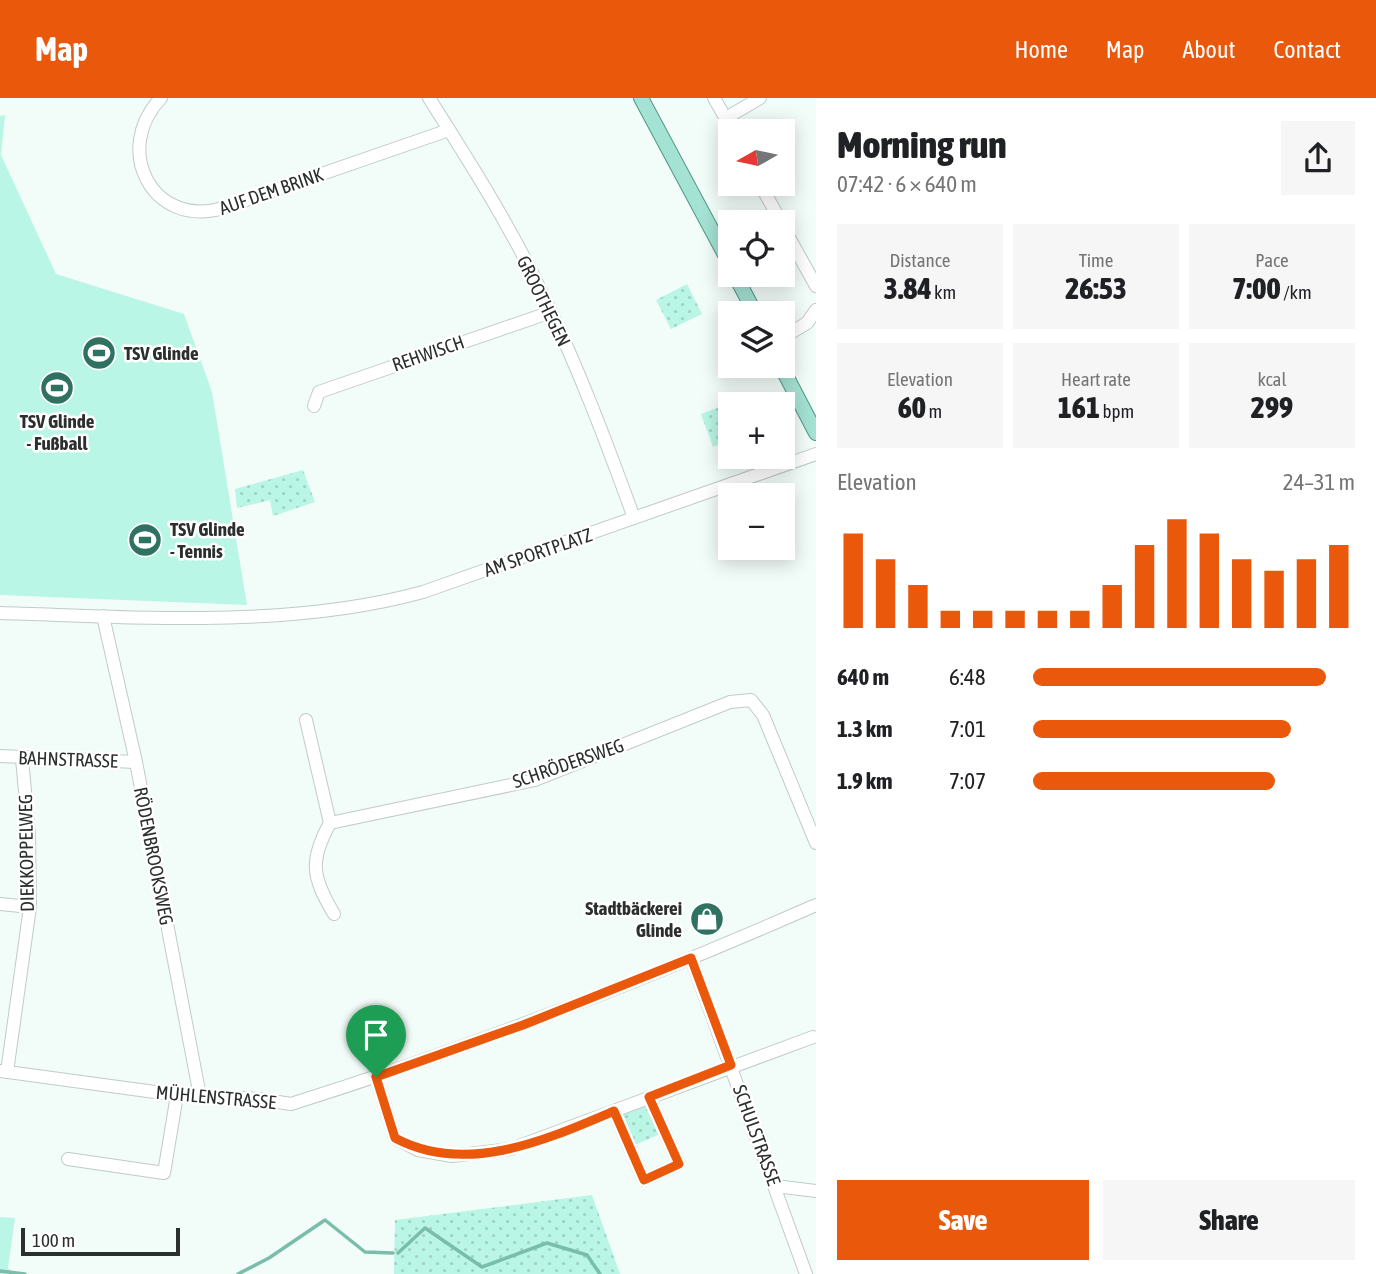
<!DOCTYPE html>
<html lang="en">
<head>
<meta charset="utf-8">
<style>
  body { margin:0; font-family:"Asap Condensed",sans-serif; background:#f6f6f6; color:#202124; height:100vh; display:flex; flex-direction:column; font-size:26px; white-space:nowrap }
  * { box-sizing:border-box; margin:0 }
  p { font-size:23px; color:#757577 }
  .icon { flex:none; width:38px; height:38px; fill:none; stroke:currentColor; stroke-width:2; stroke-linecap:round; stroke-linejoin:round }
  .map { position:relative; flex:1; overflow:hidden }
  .sheet { display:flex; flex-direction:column; background:#fff; width:560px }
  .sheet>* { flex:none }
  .needle { width:46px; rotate:261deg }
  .fabs { position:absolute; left:718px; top:21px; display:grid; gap:14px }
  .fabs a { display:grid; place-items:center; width:77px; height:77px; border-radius:0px; background:#fff; box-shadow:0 4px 18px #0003; font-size:35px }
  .scale { position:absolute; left:21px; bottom:18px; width:159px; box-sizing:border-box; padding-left:7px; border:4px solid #2b2f2d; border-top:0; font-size:19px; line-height:24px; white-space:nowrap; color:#2b2f2d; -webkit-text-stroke:5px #fff; paint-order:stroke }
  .pin { position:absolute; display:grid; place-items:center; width:60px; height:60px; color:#fff; margin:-72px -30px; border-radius:50% 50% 50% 0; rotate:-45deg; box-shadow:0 0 7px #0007 }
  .pin .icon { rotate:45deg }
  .round { display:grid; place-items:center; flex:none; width:74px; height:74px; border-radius:0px; background:#f6f6f6 }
  .head { display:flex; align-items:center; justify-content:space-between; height:119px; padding:0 21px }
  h1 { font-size:38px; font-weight:800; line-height:52px }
  .metrics { display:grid; grid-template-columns:repeat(3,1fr); gap:10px; height:119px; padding:7px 21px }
  .metrics div { display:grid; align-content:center; border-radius:0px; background:#f6f6f6; text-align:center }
  .metrics b { font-size:30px; font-weight:800 }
  .metrics small { font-size:19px; font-weight:400 }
  .metrics p { font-size:19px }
  .chart { height:196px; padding:14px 21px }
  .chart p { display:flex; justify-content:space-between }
  .chart svg { width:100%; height:126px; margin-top:7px; stroke:#ea580c; stroke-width:6 }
  .cta { display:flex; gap:14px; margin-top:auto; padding:14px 21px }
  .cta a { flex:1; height:80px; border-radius:0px; background:#ea580c; color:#fff; font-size:28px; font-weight:800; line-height:80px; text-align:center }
  .cta a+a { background:#f6f6f6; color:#202124 }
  ul { padding:0 21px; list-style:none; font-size:23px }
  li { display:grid; grid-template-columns:112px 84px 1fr; align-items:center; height:52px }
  li i { height:18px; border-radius:9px; background:#ea580c }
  header { display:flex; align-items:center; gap:42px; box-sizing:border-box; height:98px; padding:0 35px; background:#ea580c; color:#fff }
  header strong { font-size:33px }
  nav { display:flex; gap:38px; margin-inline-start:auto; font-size:24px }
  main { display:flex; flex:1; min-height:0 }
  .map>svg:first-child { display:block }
  .grass { fill:#baf6e5 }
  .park { fill:url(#park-dots) }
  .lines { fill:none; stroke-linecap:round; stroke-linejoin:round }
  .stream { stroke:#7abdab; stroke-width:3.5 }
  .minor-casing { stroke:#c1cbc8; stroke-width:14 }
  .major-casing { stroke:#539685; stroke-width:16 }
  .minor { stroke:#fff; stroke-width:12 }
  .major { stroke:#a4e2d3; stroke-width:14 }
  .route-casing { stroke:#fff; stroke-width:14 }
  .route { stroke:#ea580c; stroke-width:9 }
  .labels { text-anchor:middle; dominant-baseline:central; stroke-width:5; stroke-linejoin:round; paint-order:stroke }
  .street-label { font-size:19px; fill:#2b2f2d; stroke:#fff }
  .poi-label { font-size:19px; font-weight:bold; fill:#2b2f2d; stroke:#fff; text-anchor:start }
</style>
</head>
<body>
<header>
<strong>Map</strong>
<nav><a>Home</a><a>Map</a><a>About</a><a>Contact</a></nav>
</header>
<main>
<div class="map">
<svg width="816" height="1176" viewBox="0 0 816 1176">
  <defs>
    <pattern id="park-dots" width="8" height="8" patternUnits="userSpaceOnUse" patternTransform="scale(1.75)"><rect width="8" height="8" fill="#baf6e5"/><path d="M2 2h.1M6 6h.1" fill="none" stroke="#a0d3c5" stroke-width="1.8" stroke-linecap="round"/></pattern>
  </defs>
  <rect width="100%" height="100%" fill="#f2fcf9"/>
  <g class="grass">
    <polygon points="5,17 1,57 56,176 184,216 212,294 247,507 0,497 0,18"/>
    <polygon points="0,1119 15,1120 8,1170 15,1176 0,1176"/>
  </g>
  <g class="park">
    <polygon points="687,186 702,216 671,231 656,202"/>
    <polygon points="733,304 730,306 730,342 713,349 701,316"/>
    <polygon points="303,372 315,404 273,418 270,402 237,410 235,391"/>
    <polygon points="649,999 665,1034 630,1049 614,1013"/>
    <polygon points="592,1097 620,1176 394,1176 395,1122"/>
  </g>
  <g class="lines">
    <g class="stream">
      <polyline points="398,1155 425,1130 482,1169 547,1145 587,1157 600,1176"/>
      <polyline points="0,1173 25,1176"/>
      <polyline points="238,1176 269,1160 325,1122 365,1154 393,1155"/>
    </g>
    <g class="minor-casing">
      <g id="minor">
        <path d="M161,0C112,51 152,131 223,110L449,32"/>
        <path d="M429,0C469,63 509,126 541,193C577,266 606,343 634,420"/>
        <polyline points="714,0 733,33"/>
        <polyline points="726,20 760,0"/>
        <polyline points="760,86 781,124"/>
        <polyline points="782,127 816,188"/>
        <polyline points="782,240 807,225 816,212"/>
        <polyline points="314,308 319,294 551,214"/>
        <path d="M0,515C139,519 288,531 423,494L816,356"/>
        <polyline points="103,518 136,664 200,998"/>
        <polyline points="306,622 330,725 535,682 730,604 751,602 763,617 816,745"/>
        <polyline points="0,658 136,664"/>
        <path d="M330,725C309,763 312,779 334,816"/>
        <polyline points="0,806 30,809"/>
        <polyline points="691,860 806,1176"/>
        <path d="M0,973L177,997L259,1001L291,1006C469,950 645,882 816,807"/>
        <polyline points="7,974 30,809 29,736 22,661"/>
        <polyline points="376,979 395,1040 418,1052 452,1058 511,1051 813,939"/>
        <polyline points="614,1013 644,1082 679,1066 649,999"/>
        <polyline points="68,1061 164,1075 177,997"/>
        <polyline points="776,1088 816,1093"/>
      </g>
    </g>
    <g class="major-casing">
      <g id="major">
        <polyline points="641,0 730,166"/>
        <polyline points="735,177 755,215"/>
        <polyline points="781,268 816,335"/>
      </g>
    </g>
    <use href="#minor" class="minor"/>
    <use href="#major" class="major"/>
  </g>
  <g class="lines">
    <g class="route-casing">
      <path id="route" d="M691,860L731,967L649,999L679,1066L644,1082L614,1013C546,1042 466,1078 395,1040L376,979L523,927Z"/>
    </g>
    <use href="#route" class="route"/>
  </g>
  <defs>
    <g id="stadium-disc" transform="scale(1.75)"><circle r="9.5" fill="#307262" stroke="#fff"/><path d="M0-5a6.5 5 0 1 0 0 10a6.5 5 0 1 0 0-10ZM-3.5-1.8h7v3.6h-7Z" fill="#fff"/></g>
    <g id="shop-disc" transform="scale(1.75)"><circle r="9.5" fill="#307262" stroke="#fff"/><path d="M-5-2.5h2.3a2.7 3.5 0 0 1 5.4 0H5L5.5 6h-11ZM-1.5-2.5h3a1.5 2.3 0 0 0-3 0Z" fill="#fff"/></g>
  </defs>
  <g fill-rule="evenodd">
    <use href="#stadium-disc" x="99" y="255"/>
    <use href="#stadium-disc" x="57" y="290"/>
    <use href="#stadium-disc" x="145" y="442"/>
    <use href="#shop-disc" x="707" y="821"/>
  </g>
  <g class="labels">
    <g class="street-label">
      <text transform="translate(271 93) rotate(-19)">AUF DEM BRINK</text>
      <text transform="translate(544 203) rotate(64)">GROOTHEGEN</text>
      <text transform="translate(428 255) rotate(-19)">REHWISCH</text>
      <text transform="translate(538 454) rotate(-19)">AM SPORTPLATZ</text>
      <text transform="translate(68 661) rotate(2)">BAHNSTRASSE</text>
      <text transform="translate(568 665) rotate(-19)">SCHRÖDERSWEG</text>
      <text transform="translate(26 755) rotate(-91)">DIEKKOPPELWEG</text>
      <text transform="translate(154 758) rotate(79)">RÖDENBROOKSWEG</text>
      <text transform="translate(216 999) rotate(5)">MÜHLENSTRASSE</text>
      <text transform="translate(757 1037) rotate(70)">SCHULSTRASSE</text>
    </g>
    <g class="poi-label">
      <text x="124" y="255">TSV Glinde</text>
      <text x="57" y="323" text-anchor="middle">TSV Glinde<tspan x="57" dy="22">- Fußball</tspan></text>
      <text x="170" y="431">TSV Glinde<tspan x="170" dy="22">- Tennis</tspan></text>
      <text x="682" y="810" text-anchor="end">Stadtbäckerei<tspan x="682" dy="22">Glinde</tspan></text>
    </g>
  </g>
</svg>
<div class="fabs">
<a><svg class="needle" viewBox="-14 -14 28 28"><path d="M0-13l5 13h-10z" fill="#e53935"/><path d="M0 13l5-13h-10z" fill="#757577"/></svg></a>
<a><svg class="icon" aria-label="locate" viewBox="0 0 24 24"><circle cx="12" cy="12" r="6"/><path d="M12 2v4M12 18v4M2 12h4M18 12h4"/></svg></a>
<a><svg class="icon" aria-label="layers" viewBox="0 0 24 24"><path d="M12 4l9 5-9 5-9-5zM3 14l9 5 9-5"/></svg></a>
<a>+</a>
<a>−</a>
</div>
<div class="scale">100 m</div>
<div class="pin" style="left:376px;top:979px;background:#1e9e55"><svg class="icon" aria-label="arrive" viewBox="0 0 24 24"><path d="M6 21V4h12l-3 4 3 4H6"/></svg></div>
</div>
<section class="sheet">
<div class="head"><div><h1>Morning run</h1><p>07:42 · 6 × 640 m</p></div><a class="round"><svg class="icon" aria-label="share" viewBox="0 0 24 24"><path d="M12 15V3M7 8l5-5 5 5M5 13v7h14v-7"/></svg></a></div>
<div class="metrics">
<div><p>Distance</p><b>3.84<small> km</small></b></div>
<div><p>Time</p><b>26:53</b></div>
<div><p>Pace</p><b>7:00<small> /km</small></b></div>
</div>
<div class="metrics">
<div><p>Elevation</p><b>60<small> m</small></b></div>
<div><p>Heart rate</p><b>161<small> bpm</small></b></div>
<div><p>kcal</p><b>299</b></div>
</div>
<div class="chart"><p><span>Elevation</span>24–31 m</p>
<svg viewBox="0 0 160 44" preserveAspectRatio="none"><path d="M5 44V11M15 44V20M25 44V29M35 44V38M45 44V38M55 44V38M65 44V38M75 44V38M85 44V29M95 44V15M105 44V6M115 44V11M125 44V20M135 44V24M145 44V20M155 44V15"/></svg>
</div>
<ul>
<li><b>640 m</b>6:48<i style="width:91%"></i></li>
<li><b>1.3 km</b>7:01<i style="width:80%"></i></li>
<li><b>1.9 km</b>7:07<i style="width:75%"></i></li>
</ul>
<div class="cta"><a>Save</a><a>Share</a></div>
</section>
</main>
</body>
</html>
